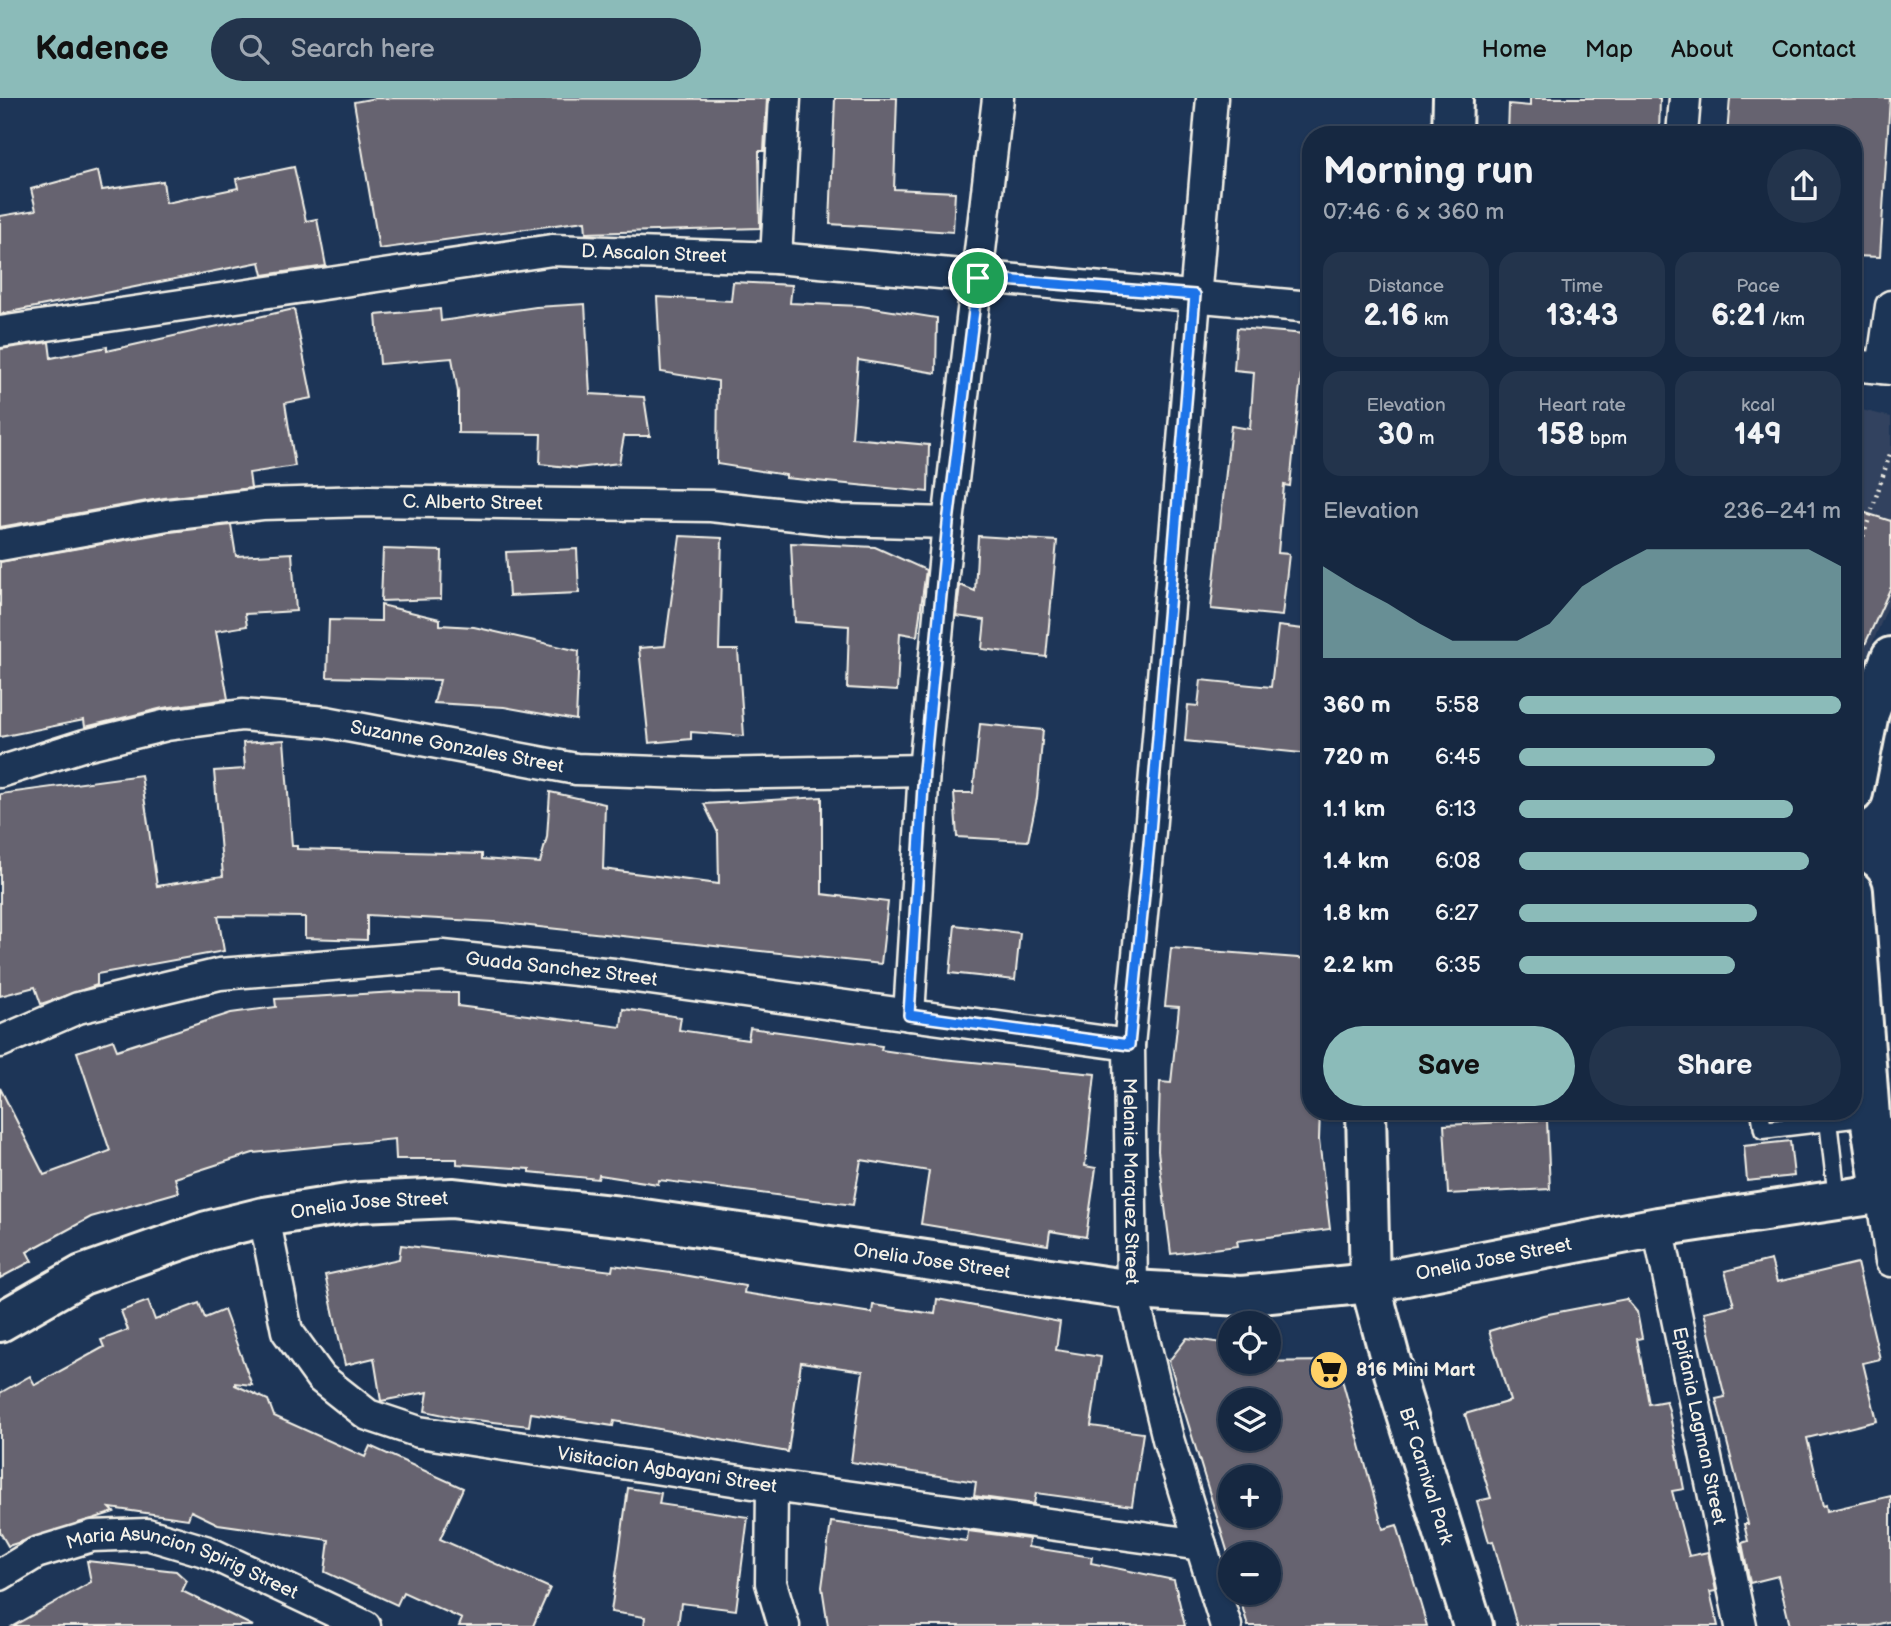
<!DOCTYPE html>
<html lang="en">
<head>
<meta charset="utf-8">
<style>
  body { margin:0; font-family:"Balsamiq Sans",sans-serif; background:#23344c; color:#f1f3f6; height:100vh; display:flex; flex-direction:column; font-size:26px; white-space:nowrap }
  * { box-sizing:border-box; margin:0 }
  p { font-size:23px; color:#9ea6b1 }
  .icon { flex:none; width:38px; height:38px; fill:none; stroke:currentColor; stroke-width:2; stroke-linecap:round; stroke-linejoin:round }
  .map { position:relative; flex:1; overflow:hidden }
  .details { position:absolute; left:1302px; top:28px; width:560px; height:994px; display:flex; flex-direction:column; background:#162841; border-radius:28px; box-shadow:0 2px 5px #0004,0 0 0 2px #35445a }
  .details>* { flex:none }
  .fabs { position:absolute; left:1218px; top:1213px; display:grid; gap:14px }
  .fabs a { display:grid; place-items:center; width:63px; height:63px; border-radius:50%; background:#162841; box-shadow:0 2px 5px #0004,0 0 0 2px #35445a; font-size:35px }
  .pin { position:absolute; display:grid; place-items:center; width:60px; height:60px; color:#fff; margin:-30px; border:4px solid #fff; border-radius:50%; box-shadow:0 2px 7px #0007 }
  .round { display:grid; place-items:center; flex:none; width:74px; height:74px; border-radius:37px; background:#23344c }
  .summary { display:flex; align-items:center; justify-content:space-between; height:119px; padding:0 21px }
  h1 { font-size:38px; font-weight:700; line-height:52px }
  .figures { display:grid; grid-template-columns:repeat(3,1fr); gap:10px; height:119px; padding:7px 21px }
  .figures div { display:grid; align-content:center; border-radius:18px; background:#23344c; text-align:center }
  .figures b { font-size:30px; font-weight:700 }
  .figures small { font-size:19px; font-weight:400 }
  .figures p { font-size:19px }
  .chart { height:196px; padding:14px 21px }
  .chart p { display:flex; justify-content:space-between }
  .chart svg { width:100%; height:126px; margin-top:7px; fill:#8bbbb9; opacity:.7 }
  .button { display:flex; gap:14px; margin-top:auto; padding:14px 21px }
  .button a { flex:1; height:80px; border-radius:42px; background:#8bbbb9; color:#111; font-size:28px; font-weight:700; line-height:80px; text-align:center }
  .button a+a { background:#23344c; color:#f1f3f6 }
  ul { padding:0 21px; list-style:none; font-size:23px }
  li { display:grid; grid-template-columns:112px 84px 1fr; align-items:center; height:52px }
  li i { height:18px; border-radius:9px; background:#8bbbb9 }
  header { display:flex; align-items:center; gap:42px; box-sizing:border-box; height:98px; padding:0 35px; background:#8bbbb9; color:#111 }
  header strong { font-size:33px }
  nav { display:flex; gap:38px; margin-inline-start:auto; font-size:24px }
  .search { width:490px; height:63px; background:#23344c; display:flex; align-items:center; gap:18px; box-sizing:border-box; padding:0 24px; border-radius:38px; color:#9ea6b1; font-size:26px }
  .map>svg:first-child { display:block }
  .built { fill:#33435e }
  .building { fill:#666470; stroke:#f4f1e8; stroke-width:2; fill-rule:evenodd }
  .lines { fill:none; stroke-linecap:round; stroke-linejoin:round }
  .lane-casing { stroke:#f4f1e8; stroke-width:21 }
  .street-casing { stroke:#f4f1e8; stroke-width:35 }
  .secondary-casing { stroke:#f4f1e8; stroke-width:44 }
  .path { stroke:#f4f1e8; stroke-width:4.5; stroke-dasharray:2 5; stroke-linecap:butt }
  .lane { stroke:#1d3557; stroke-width:16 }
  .street { stroke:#1d3557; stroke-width:30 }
  .secondary { stroke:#1d3557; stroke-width:38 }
  .route-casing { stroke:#fff; stroke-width:14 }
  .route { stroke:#1a73e8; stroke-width:9 }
  .labels { text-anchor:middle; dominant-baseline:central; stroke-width:6; stroke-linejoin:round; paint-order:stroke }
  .street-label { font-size:19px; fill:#f4f1e8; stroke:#1d3557 }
  .poi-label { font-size:19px; font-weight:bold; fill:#f4f1e8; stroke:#1d3557; text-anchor:start }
</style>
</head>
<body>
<header>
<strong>Kadence</strong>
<div class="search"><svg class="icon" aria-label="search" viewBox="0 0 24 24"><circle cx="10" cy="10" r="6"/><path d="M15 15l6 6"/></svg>Search here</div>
<nav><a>Home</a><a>Map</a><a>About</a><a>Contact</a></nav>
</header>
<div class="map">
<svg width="1891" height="1528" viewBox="0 0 1891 1528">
  <rect width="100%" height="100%" fill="#1d3557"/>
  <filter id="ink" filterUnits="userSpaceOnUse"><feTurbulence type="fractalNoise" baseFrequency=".0143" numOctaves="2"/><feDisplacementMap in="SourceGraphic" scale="14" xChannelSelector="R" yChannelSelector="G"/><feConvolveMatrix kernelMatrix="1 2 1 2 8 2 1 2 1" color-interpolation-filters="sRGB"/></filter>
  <g filter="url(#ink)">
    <polygon class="built" points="1853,310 1891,319 1891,501 1853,591"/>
    <g class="building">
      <polygon points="376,0 767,1 764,53 759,53 760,130 586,135 585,123 379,151 354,4"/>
      <polygon points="835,0 897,0 894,91 955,94 953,134 830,126"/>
      <polygon points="1530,0 1660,0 1659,37 1508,37 1509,6 1530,8"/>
      <polygon points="1730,0 1890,0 1880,159 1853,158 1853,37 1727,37"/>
      <polygon points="294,69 306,123 317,121 326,168 263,177 260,164 0,216 0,118 36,112 31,91 98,73 102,92 163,83 166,105 238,90 236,81"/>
      <polygon points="733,184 792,187 790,205 861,208 937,220 936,275 858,262 852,340 929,347 928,394 786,380 786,377 717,366 718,283 661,274 657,199 731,203"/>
      <polygon points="585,206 590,296 644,299 650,338 624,338 619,365 577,370 540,366 541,336 458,335 458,294 452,260 380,266 376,217 440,211 441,223 536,209"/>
      <polygon points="294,211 312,300 285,305 295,368 249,375 251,390 164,400 0,429 0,251 49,244 51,260 107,249 107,253"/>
      <polygon points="1237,230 1305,236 1290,388 1284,387 1278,455 1289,456 1282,518 1211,511 1231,328 1250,331 1254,274 1234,272"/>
      <polygon points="1853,411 1891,423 1891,489 1853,573"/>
      <polygon points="231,427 236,458 292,455 296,513 245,516 247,528 216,533 228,601 163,610 85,629 84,622 0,639 0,464 170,434"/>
      <polygon points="680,438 722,440 719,552 738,552 744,638 691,634 691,641 649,645 639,550 665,548"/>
      <polygon points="978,438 1057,443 1046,559 982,551 985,522 956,518 960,487 975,493"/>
      <polygon points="791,445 875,449 926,472 917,538 900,535 897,593 847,590 849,528 795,524"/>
      <polygon points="383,451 442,453 441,501 381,503"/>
      <polygon points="577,451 579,495 509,498 506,454"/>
      <polygon points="381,507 440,521 440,527 474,529 579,553 576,622 504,609 434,605 440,582 327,579 329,522 381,523"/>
      <polygon points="1278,528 1311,532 1311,656 1185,643 1188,607 1198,608 1201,582 1271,589"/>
      <polygon points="980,626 1043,632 1037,700 1028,743 957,739 954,695 973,695"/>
      <polygon points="284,642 292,748 297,748 297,751 482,756 482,761 540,765 547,739 550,694 605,706 603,771 719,786 718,735 704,706 822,699 822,796 888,804 881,866 494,824 367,817 367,842 305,840 305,819 218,818 224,853 97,876 97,887 41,906 35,889 0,898 0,696 141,677 157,788 223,778 214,673 245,671 243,645"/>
      <polygon points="955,827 1020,835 1015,882 950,875"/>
      <polygon points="1171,850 1311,861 1311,1013 1320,1013 1319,1042 1330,1131 1237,1143 1238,1148 1171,1156 1158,1053 1160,984 1171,985 1179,909 1165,908"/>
      <polygon points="397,894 458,895 458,908 621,929 623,911 681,919 679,932 748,942 750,930 882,948 881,952 943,961 1095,976 1085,1068 1096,1070 1086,1139 1050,1133 1048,1147 921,1126 929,1073 861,1062 853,1107 659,1082 658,1086 599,1077 598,1081 530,1074 530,1071 457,1066 457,1061 396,1061 395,1041 253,1055 175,1080 179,1094 91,1119 27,1154 32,1163 0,1180 0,990 44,1077 110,1053 77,954 113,942 117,952 231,915 276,909 275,901"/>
      <polygon points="1547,1022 1550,1091 1448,1096 1444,1027"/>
      <polygon points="1790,1043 1794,1078 1747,1083 1744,1048"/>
      <polygon points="401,1147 612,1173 613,1167 678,1176 745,1188 744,1195 872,1215 873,1207 935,1216 937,1201 1060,1224 1056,1252 1101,1259 1091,1328 1143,1335 1132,1408 1036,1395 1034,1406 974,1398 976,1384 851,1364 863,1273 801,1264 788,1354 614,1323 613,1328 531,1315 529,1328 458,1320 425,1313 428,1294 381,1303 374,1260 345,1267 325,1177 399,1161"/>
      <polygon points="1771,1162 1777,1184 1857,1165 1880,1261 1863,1265 1877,1323 1807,1340 1823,1408 1826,1407 1827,1413 1891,1398 1891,1523 1871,1528 1790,1528 1778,1478 1750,1485 1742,1445 1748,1443 1744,1426 1748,1426 1716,1301 1725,1299 1704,1214 1734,1207 1725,1173"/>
      <polygon points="1626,1201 1637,1214 1642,1240 1637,1241 1649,1306 1666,1303 1669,1312 1684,1391 1672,1393 1689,1458 1708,1454 1716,1493 1710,1494 1718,1528 1517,1528 1493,1443 1489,1444 1477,1403 1491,1400 1465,1316 1510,1303 1489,1233 1543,1217"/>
      <polygon points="148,1203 155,1222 199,1205 205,1220 224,1212 252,1287 235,1285 235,1287 268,1302 274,1318 365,1359 370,1348 463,1390 440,1441 550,1490 533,1528 459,1528 462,1521 403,1494 397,1507 325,1474 329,1442 218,1426 191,1413 188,1421 110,1410 114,1414 8,1448 0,1434 0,1295 30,1278 35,1287 104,1249 101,1242 128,1232 121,1213"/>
      <path d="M1187,1240L1230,1246V1264L1337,1263L1383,1431L1397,1427L1427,1528H1248L1238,1494H1269V1456H1230V1462L1169,1263ZM1230,1302H1269V1340H1230ZM1230,1379H1269V1418H1230Z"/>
      <polygon points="628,1390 661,1395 659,1406 748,1419 736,1512 681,1505 678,1528 644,1528 645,1519 611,1514"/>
      <polygon points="831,1424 967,1443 968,1433 1029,1441 1028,1449 1092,1459 1091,1465 1174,1482 1185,1528 828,1528 822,1489"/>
      <polygon points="87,1463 176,1473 187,1483 182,1493 253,1528 13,1528 91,1484"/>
    </g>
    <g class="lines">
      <g class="lane-casing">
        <g id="lane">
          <polyline points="1760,1013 1763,1032 1870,1019"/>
          <polyline points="1828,1023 1837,1100"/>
        </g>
      </g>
      <g class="street-casing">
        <g id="street">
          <path id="s1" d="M1212,0L1149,746L1129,947L1132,1192L1168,1341L1226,1528"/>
          <polyline points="1682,37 1685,0"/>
          <polyline points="776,160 785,0"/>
          <path id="s2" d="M0,234L552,152L776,160L1311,209"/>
          <polyline points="1853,267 1891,271"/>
          <polyline points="1882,270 1891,208"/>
          <path id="s3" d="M0,447L167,417L262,406L369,403L711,408L840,422L948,425"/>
          <path id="s4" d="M0,674L85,647L167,627L242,617L326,624L576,671L712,676L924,672"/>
          <polyline points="909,917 924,672 948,425 998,0"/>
          <path id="s5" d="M0,944L78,910L220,876L443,858L614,876L1129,947"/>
          <polyline points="1881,1093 1891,1163"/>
          <path id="s6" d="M264,1119L287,1233L321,1280L368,1317L419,1334L772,1388L1201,1447"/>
          <path id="s7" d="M1658,1129L1741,1528"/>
          <polyline points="772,1388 771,1485 784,1528"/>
          <path id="s8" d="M0,1477L36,1455L92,1438L147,1436L208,1454L365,1528"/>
        </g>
      </g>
      <g class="secondary-casing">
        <g id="secondary">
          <polyline points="1452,37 1453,0"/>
          <polyline points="1853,695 1869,615 1891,559"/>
          <polyline points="1853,793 1870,1019 1881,1093"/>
          <path id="s9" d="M1366,1013L1370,1185L1394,1275L1473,1528"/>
          <path id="s10" d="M0,1224L82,1177L207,1133L264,1119L360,1104L452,1100L630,1119L1132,1192L1242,1198L1370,1185L1658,1129L1891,1094"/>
        </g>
      </g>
      <polyline class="path" points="1861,445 1891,353"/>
      <use href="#lane" class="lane"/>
      <use href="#street" class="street"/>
      <use href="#secondary" class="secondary"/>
    </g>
  </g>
  <g class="lines" filter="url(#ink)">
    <g class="route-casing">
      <polygon id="route" points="978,180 1195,197 1149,746 1129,947 909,917 924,672 948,425"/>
    </g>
    <use href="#route" class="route"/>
  </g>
  <defs>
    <g id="supermarket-disc" transform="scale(2.0125)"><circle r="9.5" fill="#ffd166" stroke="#1d3557"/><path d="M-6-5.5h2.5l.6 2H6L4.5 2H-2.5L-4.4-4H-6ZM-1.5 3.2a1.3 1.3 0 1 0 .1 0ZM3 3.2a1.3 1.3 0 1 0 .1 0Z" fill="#111"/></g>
  </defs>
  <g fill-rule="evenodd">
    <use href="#supermarket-disc" x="1329" y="1272"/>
  </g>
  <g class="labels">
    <g class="street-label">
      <text stroke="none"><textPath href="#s2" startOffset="660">D. Ascalon Street</textPath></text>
      <text stroke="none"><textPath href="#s3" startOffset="476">C. Alberto Street</textPath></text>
      <text stroke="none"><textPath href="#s4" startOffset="467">Suzanne Gonzales Street</textPath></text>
      <text stroke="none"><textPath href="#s5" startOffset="574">Guada Sanchez Street</textPath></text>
      <text stroke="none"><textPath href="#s1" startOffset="1087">Melanie Marquez Street</textPath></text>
      <text stroke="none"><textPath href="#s10" startOffset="392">Onelia Jose Street</textPath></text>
      <text stroke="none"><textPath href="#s10" startOffset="1526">Onelia Jose Street</textPath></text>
      <text stroke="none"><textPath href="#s10" startOffset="959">Onelia Jose Street</textPath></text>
      <text stroke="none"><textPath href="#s7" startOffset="203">Epifania Lagman Street</textPath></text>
      <text stroke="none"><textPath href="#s6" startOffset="539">Visitacion Agbayani Street</textPath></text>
      <text stroke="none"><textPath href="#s9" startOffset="373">BF Carnival Park</textPath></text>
      <text stroke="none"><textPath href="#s8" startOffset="196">Maria Asuncion Spirig Street</textPath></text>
    </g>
    <g class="poi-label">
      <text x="1356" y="1272">816 Mini Mart</text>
    </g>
  </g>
</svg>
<div class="fabs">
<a><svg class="icon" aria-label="locate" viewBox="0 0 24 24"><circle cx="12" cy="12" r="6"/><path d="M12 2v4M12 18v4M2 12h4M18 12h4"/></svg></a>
<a><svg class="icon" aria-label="layers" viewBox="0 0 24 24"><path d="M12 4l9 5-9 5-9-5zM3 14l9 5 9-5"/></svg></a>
<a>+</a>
<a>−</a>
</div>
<div class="pin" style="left:978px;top:180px;background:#1e9e55"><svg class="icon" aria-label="arrive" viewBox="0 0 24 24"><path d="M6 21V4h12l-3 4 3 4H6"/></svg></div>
<section class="details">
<div class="summary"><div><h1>Morning run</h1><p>07:46 · 6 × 360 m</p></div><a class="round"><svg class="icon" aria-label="share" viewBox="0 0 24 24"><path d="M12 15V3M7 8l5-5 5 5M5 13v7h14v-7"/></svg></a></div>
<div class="figures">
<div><p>Distance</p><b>2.16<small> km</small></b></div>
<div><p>Time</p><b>13:43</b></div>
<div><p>Pace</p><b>6:21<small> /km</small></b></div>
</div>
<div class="figures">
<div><p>Elevation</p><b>30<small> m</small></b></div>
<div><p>Heart rate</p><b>158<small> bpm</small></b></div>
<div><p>kcal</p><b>149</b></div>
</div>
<div class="chart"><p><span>Elevation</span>236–241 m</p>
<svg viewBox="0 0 160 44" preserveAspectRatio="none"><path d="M0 44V12L10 19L20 25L30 32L40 38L50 38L60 38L70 32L80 19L90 12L100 6L110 6L120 6L130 6L140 6L150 6L160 12V44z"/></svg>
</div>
<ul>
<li><b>360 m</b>5:58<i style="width:100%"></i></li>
<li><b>720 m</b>6:45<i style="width:61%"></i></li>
<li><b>1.1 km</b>6:13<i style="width:85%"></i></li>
<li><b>1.4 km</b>6:08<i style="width:90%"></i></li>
<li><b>1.8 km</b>6:27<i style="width:74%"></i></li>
<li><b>2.2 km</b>6:35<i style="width:67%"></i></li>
</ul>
<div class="button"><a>Save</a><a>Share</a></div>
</section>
</div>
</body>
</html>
